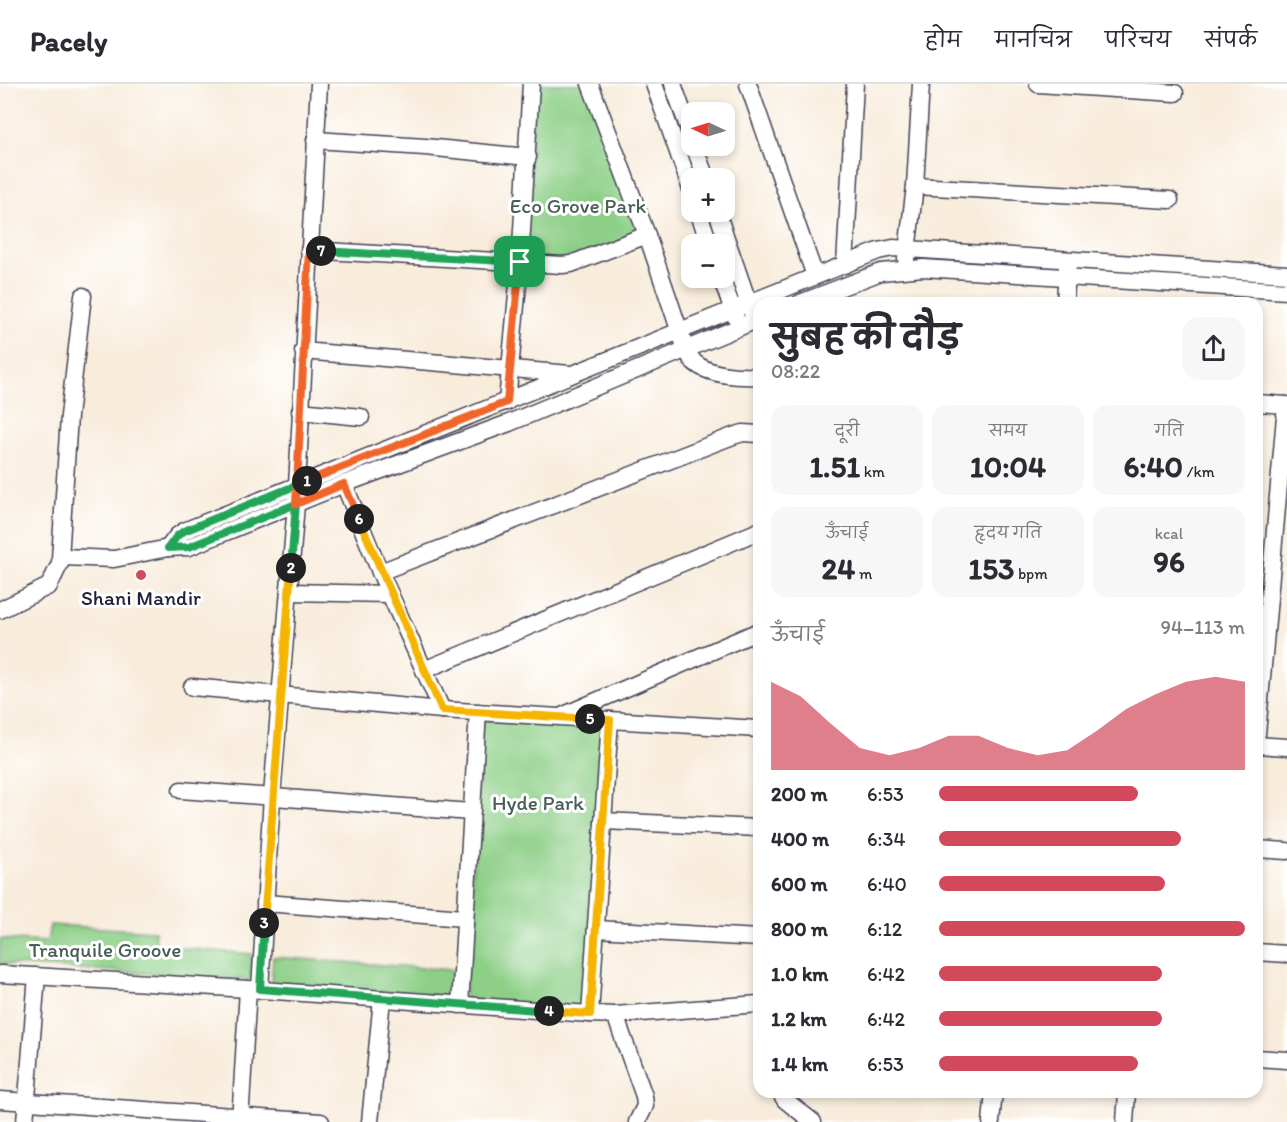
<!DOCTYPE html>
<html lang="hi">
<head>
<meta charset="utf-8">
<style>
  body { margin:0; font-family:Itim,"Playpen Sans Deva",sans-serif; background:#f7f7f7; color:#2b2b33; height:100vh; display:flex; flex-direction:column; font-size:22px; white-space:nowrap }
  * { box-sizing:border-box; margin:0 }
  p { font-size:20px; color:#7c7c81 }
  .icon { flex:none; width:33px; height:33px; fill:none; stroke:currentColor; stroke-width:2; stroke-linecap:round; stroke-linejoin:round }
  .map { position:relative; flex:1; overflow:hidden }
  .sheet { position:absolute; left:753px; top:213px; width:510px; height:801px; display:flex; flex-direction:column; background:#fff; border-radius:18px; box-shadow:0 3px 9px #0003 }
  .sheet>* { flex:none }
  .needle { width:39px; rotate:274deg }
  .controls { position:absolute; left:681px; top:18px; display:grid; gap:12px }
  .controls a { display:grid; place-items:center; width:54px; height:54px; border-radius:12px; background:#fff; box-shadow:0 3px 9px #0003; font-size:30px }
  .pin { position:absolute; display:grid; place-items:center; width:51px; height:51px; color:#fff; margin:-26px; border-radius:12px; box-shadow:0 3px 9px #0006 }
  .km { position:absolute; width:30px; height:30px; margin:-15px; border-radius:50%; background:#222; color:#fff; font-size:16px; line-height:30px; text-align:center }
  .round { display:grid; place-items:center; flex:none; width:63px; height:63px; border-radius:18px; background:#f7f7f7 }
  .summary { display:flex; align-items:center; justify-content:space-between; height:102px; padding:0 18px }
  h1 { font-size:33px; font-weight:700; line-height:45px }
  .figures { display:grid; grid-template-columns:repeat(3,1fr); gap:9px; height:102px; padding:6px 18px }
  .figures div { display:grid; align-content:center; border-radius:15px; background:#f7f7f7; text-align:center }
  .figures b { font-size:30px; font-weight:700 }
  .figures small { font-size:16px; font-weight:400 }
  .figures p { font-size:16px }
  .chart { height:168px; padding:12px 18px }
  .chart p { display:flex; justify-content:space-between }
  .chart svg { width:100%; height:108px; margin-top:6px; fill:#d1495b; opacity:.7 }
  ul { padding:0 18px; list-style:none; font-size:20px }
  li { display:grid; grid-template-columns:96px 72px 1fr; align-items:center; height:45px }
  li i { height:15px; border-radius:8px; background:#d1495b }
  header { display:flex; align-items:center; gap:36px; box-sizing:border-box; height:84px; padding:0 30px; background:#fff; border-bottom:2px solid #e1e1e2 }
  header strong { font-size:28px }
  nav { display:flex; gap:33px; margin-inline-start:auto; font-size:21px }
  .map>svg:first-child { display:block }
  .green { fill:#8dcf87; stroke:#587861; stroke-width:1.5 }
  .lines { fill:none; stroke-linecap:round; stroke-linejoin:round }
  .minor-casing { stroke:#424053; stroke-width:19 }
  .minor { stroke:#fff; stroke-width:16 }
  .split-1-casing { stroke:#fff; stroke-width:12 }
  .split-2-casing { stroke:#fff; stroke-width:12 }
  .split-3-casing { stroke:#fff; stroke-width:12 }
  .split-4-casing { stroke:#fff; stroke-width:12 }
  .split-5-casing { stroke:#fff; stroke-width:12 }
  .split-6-casing { stroke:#fff; stroke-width:12 }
  .split-7-casing { stroke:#fff; stroke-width:12 }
  .split-8-casing { stroke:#fff; stroke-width:12 }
  .split-1 { stroke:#f0652b; stroke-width:8 }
  .split-2 { stroke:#22a559; stroke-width:8 }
  .split-3 { stroke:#f5b400; stroke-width:8 }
  .split-4 { stroke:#22a559; stroke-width:8 }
  .split-5 { stroke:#f5b400; stroke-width:8 }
  .split-6 { stroke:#f5b400; stroke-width:8 }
  .split-7 { stroke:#f0652b; stroke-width:8 }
  .split-8 { stroke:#22a559; stroke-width:8 }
  .poi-dot { fill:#d1495b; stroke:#fff; stroke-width:2 }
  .labels { text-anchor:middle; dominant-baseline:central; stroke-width:6; stroke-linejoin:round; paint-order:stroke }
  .park-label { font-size:21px; fill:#475f56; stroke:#fff }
  .poi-label { font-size:21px; fill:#22223b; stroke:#fff }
</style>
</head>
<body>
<header>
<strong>Pacely</strong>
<nav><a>होम</a><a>मानचित्र</a><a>परिचय</a><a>संपर्क</a></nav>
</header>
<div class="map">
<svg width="1287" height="1038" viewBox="0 0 1287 1038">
  <rect width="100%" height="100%" fill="#fff"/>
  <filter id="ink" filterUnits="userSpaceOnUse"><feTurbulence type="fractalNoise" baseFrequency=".0167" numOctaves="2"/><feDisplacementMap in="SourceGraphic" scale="12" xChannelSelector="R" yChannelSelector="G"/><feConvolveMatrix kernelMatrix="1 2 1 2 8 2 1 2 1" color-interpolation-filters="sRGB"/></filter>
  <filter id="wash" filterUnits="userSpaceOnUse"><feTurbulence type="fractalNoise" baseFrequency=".008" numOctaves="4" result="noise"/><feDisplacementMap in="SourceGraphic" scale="24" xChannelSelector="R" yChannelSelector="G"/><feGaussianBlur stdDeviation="1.35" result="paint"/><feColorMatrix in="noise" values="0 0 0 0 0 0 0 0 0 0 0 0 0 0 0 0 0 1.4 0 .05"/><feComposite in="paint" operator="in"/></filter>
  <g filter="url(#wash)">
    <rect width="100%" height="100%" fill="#f8ecdb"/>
    <g class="green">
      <polygon points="534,0 586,0 643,150 569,176 525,174"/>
      <polygon points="482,636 605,642 585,926 464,917"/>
      <polygon points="50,841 155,847 156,862 252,870 251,896 0,880 0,855 47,858"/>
      <polygon points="273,873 452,886 450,913 271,898"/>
    </g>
  </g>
  <g filter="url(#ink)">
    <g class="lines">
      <g class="minor-casing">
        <g id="minor">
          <path d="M590,0L647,151L686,266C689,270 691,275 694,278C709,292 741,293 759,292"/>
          <polyline points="654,0 692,108"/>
          <polyline points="673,0 692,54"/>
          <polyline points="748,0 815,192"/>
          <polyline points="1038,0 1175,9"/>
          <polyline points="315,56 425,63 528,73"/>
          <polyline points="694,62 706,94"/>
          <polyline points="915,102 1170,116"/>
          <polyline points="698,128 710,160"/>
          <polyline points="717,128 752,229"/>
          <polyline points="309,166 562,181 571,180 647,151"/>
          <polyline points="906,175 915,102 921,0"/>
          <polyline points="845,181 855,0"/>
          <polyline points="721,194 736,234"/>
          <polyline points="800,219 881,188 923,184 1287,207"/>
          <polyline points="1065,219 1067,184"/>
          <polyline points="303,267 570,290"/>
          <polyline points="507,318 520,178 531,0"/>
          <polyline points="1257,319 1287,321"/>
          <polyline points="300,327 361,333"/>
          <polyline points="344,400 380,488 442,626"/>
          <polyline points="168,464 177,452 184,447 878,167 893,164 908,165 1287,190"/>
          <polyline points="60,475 69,332 83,212"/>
          <polyline points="380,488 733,352 743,349 759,350"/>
          <polyline points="289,508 390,510"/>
          <polyline points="0,526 49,502 63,473 114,475 168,464 189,463 344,400 509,339 759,235"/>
          <polyline points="424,586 759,447"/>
          <polyline points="192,603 442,626 759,645"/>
          <polyline points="564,631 759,547"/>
          <polyline points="1257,650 1286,321"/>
          <polyline points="1257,661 1287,663"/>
          <polyline points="181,706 471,728"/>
          <polyline points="603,737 759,744"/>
          <polyline points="1257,765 1287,767"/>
          <polyline points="265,819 464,834"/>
          <polyline points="596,845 759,854"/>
          <polyline points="1257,868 1287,870"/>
          <polyline points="0,890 248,905 590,930 615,931 759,920"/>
          <polyline points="260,905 272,712 296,420 319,0"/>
          <polyline points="460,921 478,628"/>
          <polyline points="590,930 610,636"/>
          <polyline points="615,931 644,1012 645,1022 637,1038"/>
          <polyline points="1257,974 1287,976"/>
          <polyline points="780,1008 785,1016 813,1038"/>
          <polyline points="0,1016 321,1038"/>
          <polyline points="25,1038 37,892"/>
          <polyline points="240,1038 248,905"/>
          <polyline points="370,1038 382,915"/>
          <polyline points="991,1038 994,1008"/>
          <polyline points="1125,1038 1127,1008"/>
        </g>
      </g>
      <use href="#minor" class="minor"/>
    </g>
  </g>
  <g class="lines" filter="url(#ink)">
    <g class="split-1-casing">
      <polyline id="split-1" points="307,397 507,318 520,178"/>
    </g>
    <g class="split-2-casing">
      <polyline id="split-2" points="291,484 296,420 189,463 168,464 177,452 184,447 307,397"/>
    </g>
    <g class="split-3-casing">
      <polyline id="split-3" points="264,839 291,484"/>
    </g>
    <g class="split-4-casing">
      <polyline id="split-4" points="264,839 260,905 549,927"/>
    </g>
    <g class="split-5-casing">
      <polyline id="split-5" points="549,927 590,930 610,636 590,635"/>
    </g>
    <g class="split-6-casing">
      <polyline id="split-6" points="359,435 442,626 590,635"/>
    </g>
    <g class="split-7-casing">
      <polyline id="split-7" points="321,167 309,166 296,420 344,400 359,435"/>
    </g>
    <g class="split-8-casing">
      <polyline id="split-8" points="321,167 520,178"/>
    </g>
    <use href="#split-1" class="split-1"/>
    <use href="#split-2" class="split-2"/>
    <use href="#split-3" class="split-3"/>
    <use href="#split-4" class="split-4"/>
    <use href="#split-5" class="split-5"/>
    <use href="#split-6" class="split-6"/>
    <use href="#split-7" class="split-7"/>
    <use href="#split-8" class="split-8"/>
  </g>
  <circle class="poi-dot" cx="141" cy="491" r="6"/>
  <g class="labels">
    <g class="park-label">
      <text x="578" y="121">Eco Grove Park</text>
      <text x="538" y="718">Hyde Park</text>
      <text x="105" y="865">Tranquile Groove</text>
    </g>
    <g class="poi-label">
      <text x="141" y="513">Shani Mandir</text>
    </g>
  </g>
</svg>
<div class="controls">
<a><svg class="needle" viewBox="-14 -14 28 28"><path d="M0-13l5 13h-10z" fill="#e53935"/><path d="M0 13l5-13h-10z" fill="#7c7c81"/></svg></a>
<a>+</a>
<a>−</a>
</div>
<div class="pin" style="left:520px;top:178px;background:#1e9e55"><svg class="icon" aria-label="arrive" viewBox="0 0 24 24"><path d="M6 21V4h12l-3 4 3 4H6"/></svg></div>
<b class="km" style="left:307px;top:397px">1</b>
<b class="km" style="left:291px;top:484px">2</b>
<b class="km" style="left:264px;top:839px">3</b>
<b class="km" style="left:549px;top:927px">4</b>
<b class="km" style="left:590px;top:635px">5</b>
<b class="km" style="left:359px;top:435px">6</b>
<b class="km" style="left:321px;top:167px">7</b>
<section class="sheet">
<div class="summary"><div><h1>सुबह की दौड़</h1><p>08:22</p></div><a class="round"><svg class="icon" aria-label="share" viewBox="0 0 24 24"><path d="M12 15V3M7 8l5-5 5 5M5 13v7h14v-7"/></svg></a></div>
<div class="figures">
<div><p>दूरी</p><b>1.51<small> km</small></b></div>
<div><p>समय</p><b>10:04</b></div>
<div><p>गति</p><b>6:40<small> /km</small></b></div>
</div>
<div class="figures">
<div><p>ऊँचाई</p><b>24<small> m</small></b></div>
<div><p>हृदय गति</p><b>153<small> bpm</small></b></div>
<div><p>kcal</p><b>96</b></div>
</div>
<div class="chart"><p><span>ऊँचाई</span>94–113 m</p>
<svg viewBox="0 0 160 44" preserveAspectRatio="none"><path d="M0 44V8L10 14L20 25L30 35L40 38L50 35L60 30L70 30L80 35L90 38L100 36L110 28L120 19L130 13L140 8L150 6L160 8V44z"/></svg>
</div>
<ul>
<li><b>200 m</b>6:53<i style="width:65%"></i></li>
<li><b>400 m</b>6:34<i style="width:79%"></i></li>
<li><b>600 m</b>6:40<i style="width:74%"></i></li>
<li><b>800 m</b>6:12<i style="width:100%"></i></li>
<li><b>1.0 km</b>6:42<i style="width:73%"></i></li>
<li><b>1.2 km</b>6:42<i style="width:73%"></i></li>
<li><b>1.4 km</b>6:53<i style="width:65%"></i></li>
</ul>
</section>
</div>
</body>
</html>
